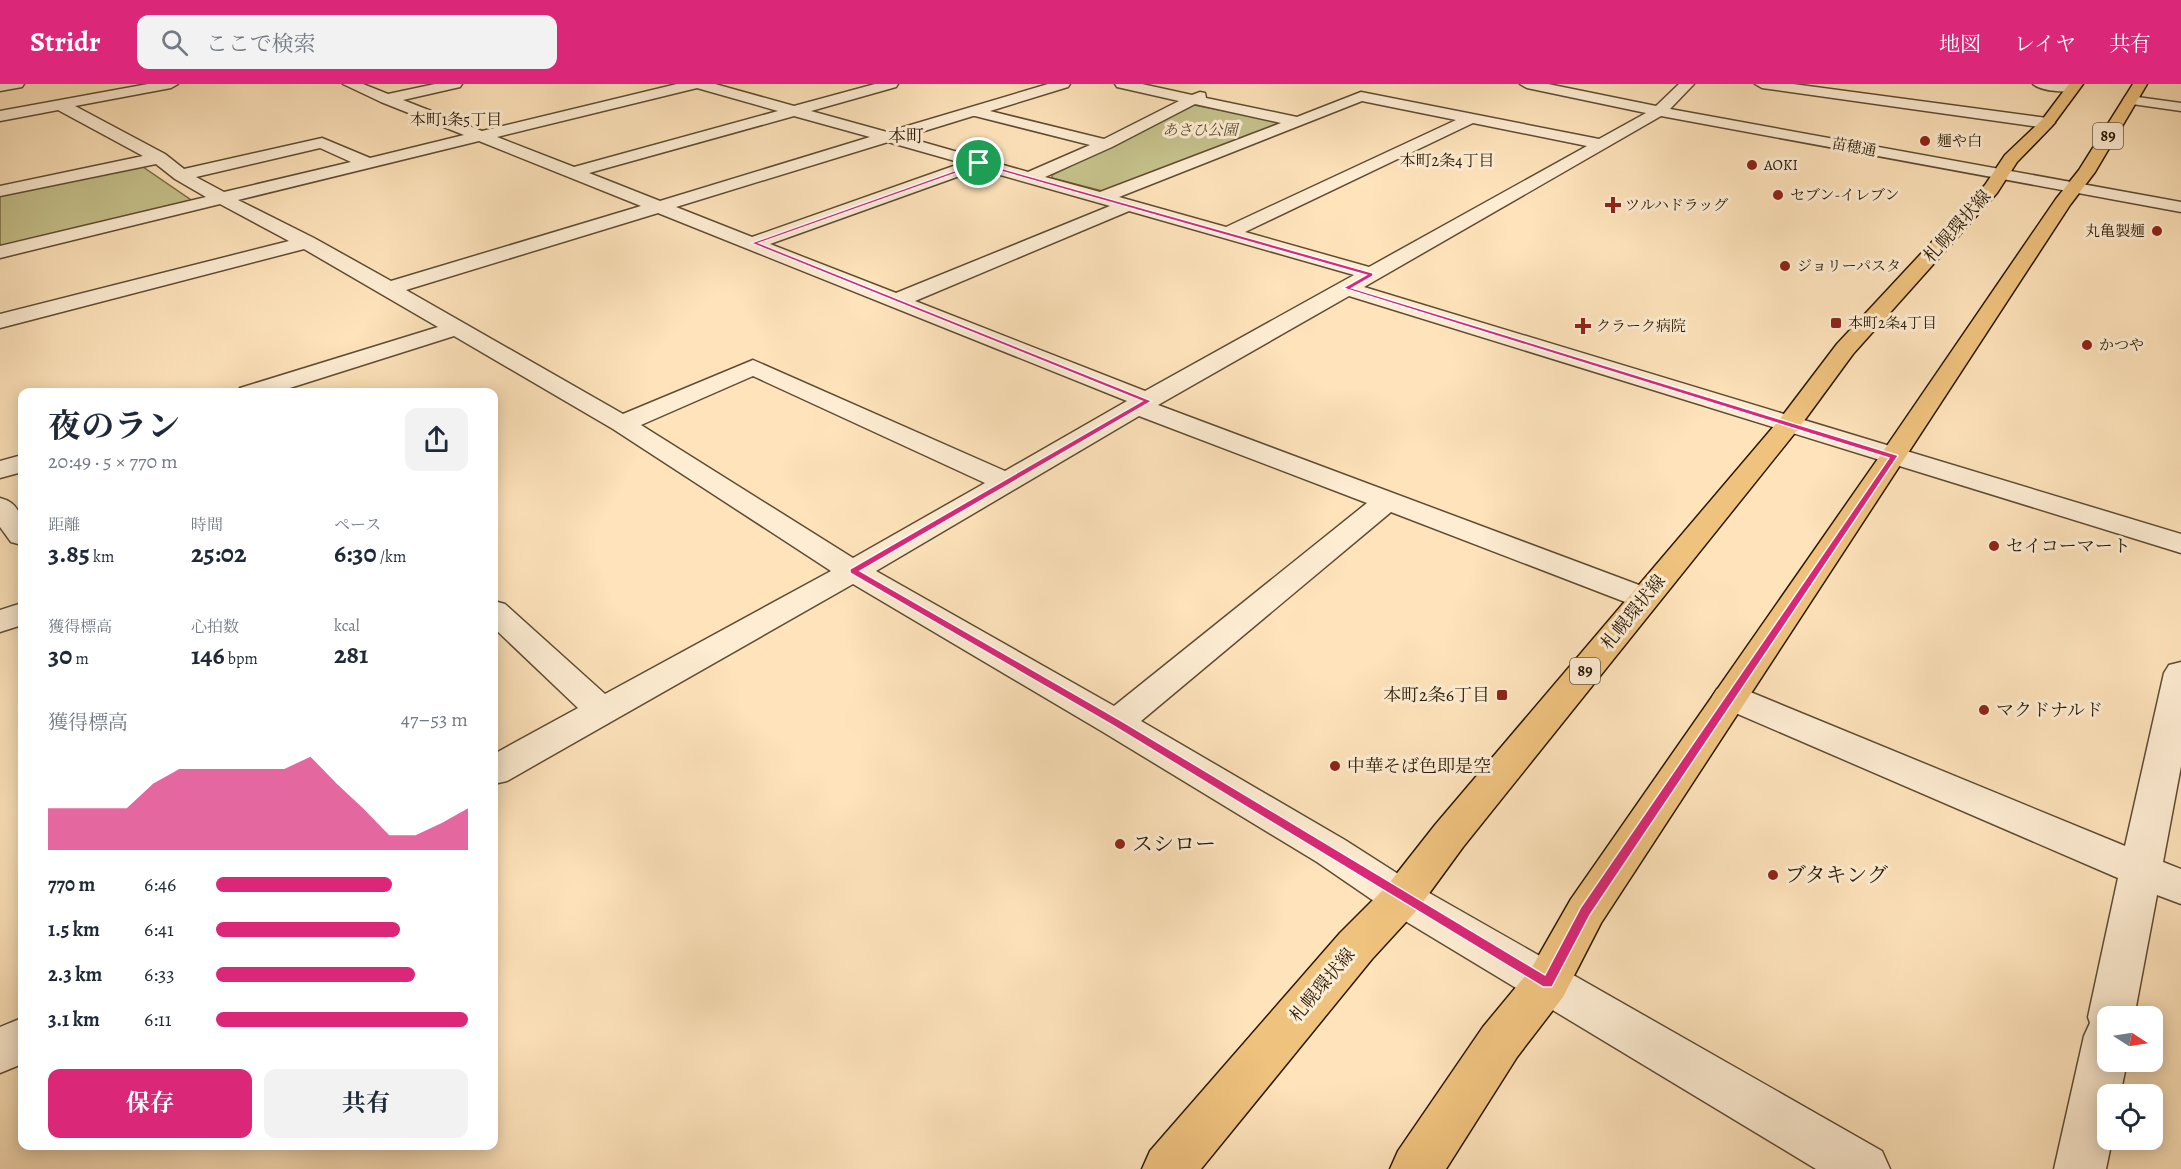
<!DOCTYPE html>
<html lang="ja">
<head>
<meta charset="utf-8">
<style>
  body { margin:0; font-family:Alegreya,"Noto Serif JP",serif; background:#f2f2f3; color:#1f2937; height:100vh; display:flex; flex-direction:column; font-size:22px; white-space:nowrap }
  * { box-sizing:border-box; margin:0 }
  p { font-size:20px; color:#747a83 }
  .icon { flex:none; width:33px; height:33px; fill:none; stroke:currentColor; stroke-width:2; stroke-linecap:round; stroke-linejoin:round }
  .map { position:relative; flex:1; overflow:hidden }
  .drawer { position:absolute; left:18px; top:304px; width:480px; height:762px; display:flex; flex-direction:column; background:#fff; border-radius:12px; box-shadow:0 3px 15px #0003 }
  .drawer>* { flex:none }
  .needle { width:39px; rotate:102deg }
  .buttons { position:absolute; left:2097px; top:922px; display:grid; gap:12px }
  .buttons a { display:grid; place-items:center; width:66px; height:66px; border-radius:12px; background:#fff; box-shadow:0 3px 15px #0003; font-size:30px }
  .pin { position:absolute; display:grid; place-items:center; width:51px; height:51px; color:#fff; margin:-26px; border:3px solid #fff; border-radius:50%; box-shadow:0 2px 6px #0007 }
  .round { display:grid; place-items:center; flex:none; width:63px; height:63px; border-radius:12px; background:#f2f2f3 }
  .head { display:flex; align-items:center; justify-content:space-between; height:102px; padding:0 30px }
  h1 { font-size:33px; font-weight:700; line-height:45px }
  .metrics { display:grid; grid-template-columns:repeat(3,1fr); gap:9px; height:102px; padding:6px 30px }
  .metrics div { display:grid; align-content:center }
  .metrics b { font-size:26px; font-weight:700 }
  .metrics small { font-size:16px; font-weight:400 }
  .metrics p { font-size:16px }
  .chart { height:168px; padding:12px 30px }
  .chart p { display:flex; justify-content:space-between }
  .chart svg { width:100%; height:108px; margin-top:6px; fill:#db2777; opacity:.7 }
  .primary-button { display:flex; gap:12px; margin-top:auto; padding:12px 30px }
  .primary-button a { flex:1; height:69px; border-radius:12px; background:#db2777; color:#fff; font-size:24px; font-weight:700; line-height:69px; text-align:center }
  .primary-button a+a { background:#f2f2f3; color:#1f2937 }
  ul { padding:0 30px; list-style:none; font-size:20px }
  li { display:grid; grid-template-columns:96px 72px 1fr; align-items:center; height:45px }
  li i { height:15px; border-radius:8px; background:#db2777 }
  header { display:flex; align-items:center; gap:36px; box-sizing:border-box; height:84px; padding:0 30px; background:#db2777; color:#fff }
  header strong { font-size:28px }
  nav { display:flex; gap:33px; margin-inline-start:auto; font-size:21px }
  .search { width:420px; height:54px; background:#f2f2f3; display:flex; align-items:center; gap:15px; box-sizing:border-box; padding:0 21px; border-radius:12px; color:#747a83; font-size:22px }
  .map>svg:first-child { display:block }
  .green { fill:#c6c28c; stroke:#786e48; stroke-width:1.5 }
  .lines { fill:none; stroke-linecap:round; stroke-linejoin:round }
  .minor-casing { stroke:#5f4c32; stroke-width:3 }
  .major-casing { stroke:#2a1905; stroke-width:3 }
  .minor { fill:#feedd3; fill-rule:evenodd }
  .major { fill:#efc27e; fill-rule:evenodd }
  .route { fill:#db2777; stroke:#fff; stroke-width:1.5; fill-rule:evenodd }
  .poi-dot { fill:#8f2418; stroke:#feedd3; stroke-width:2 }
  .labels { text-anchor:middle; dominant-baseline:central; stroke-width:6; stroke-linejoin:round; paint-order:stroke }
  .far-park-label { font-size:15px; font-style:italic; fill:#594c2e; stroke:#feedd3 }
  .far-poi-label { font-size:15px; fill:#2a1905; stroke:#feedd3; text-anchor:start }
  .far-street-label { font-size:15px; fill:#2a1905; stroke:#feedd3 }
  .far-neighbourhood-label { font-size:16px; fill:#2a1905; stroke:#feedd3 }
  .shield { fill:#feedd3; stroke:#6a5943; stroke-width:1.5 }
  .shield-label { font-size:16px; font-weight:bold; fill:#2a1905 }
  .far-quarter-label { font-size:18px; fill:#2a1905; stroke:#feedd3 }
  .street-label { font-size:18px; fill:#2a1905; stroke:#feedd3 }
  .poi-label { font-size:18px; fill:#2a1905; stroke:#feedd3; text-anchor:start }
  .near-poi-label { font-size:21px; fill:#2a1905; stroke:#feedd3; text-anchor:start }
</style>
</head>
<body>
<header>
<strong>Stridr</strong>
<div class="search"><svg class="icon" aria-label="search" viewBox="0 0 24 24"><circle cx="10" cy="10" r="6"/><path d="M15 15l6 6"/></svg>ここで検索</div>
<nav><a>地図</a><a>レイヤ</a><a>共有</a></nav>
</header>
<div class="map">
<svg width="2181" height="1085" viewBox="0 0 2181 1085">
  <rect width="100%" height="100%" fill="#fee3bb"/>
  <filter id="stains"><feTurbulence type="fractalNoise" baseFrequency=".00333" numOctaves="4"/><feColorMatrix values="0 0 0 0 .2 0 0 0 0 .09 0 0 0 0 .02 0 0 0 .5 -.17"/></filter>
  <radialGradient id="worn" r=".72"><stop offset=".6" stop-color="#630" stop-opacity="0"/><stop offset="1" stop-color="#630" stop-opacity=".3"/></radialGradient>
  <g class="green">
    <polygon points="1194,21 1282,38 1282,40 1106,108 1052,94 1052,91"/>
    <polygon points="134,83 143,83 194,118 0,164 0,111"/>
  </g>
  <g class="lines">
    <g class="minor-casing">
      <g id="minor">
        <polygon points="0,0 24,0 22,3 0,7"/>
        <path d="M148,0H178L171,4L75,22L165,70L184,85L322,54L370,74L464,51L381,18L343,0H363L388,10L435,0H462L460,3L403,16L482,47L677,0H715L794,22L875,0H898L896,3L811,27L887,48L1048,0H1070L1068,3L990,27L1104,55L1179,17L1117,3L1115,0H1142L1192,11L1200,8L1205,9L1206,14L1297,33L1361,8L1599,55L1646,29L1527,4L1520,0H1548L1656,22L1679,0H1694L1670,25L2181,118V128L1661,32L1364,203L2181,450V469L1349,212L1158,321L1655,507L1660,514L1655,521L1644,524L1633,521L1391,428L1141,637L1345,756L1417,802L1882,1067L1890,1085H1816L1387,826L1317,778L1103,648L853,500L507,697L494,700V670L578,624L494,544V517L505,520L605,610L831,487L613,345L454,252L274,309H237L240,304L438,243L304,165L0,244V230L289,157L220,120L0,174V162L206,113L175,95L156,80L0,112V102L143,72L58,26L0,37V27ZM697,4L778,27L574,83L497,53ZM1362,17L1456,36L1226,143L1119,113ZM1195,20L1281,39L1100,108L1045,93L1112,63ZM794,32L870,53L660,117L589,89ZM973,32H975L1090,61L1028,88L905,53ZM1473,39L1587,62L1369,183L1245,148ZM479,57L641,122L391,197L314,154L238,116ZM888,58L962,79L752,153L676,123ZM320,64L351,78L224,108L196,93ZM979,85L1110,122L896,209L770,160ZM1129,127L1354,191L1145,307L915,217ZM658,129L1127,317L1005,387L753,276L623,330L406,206ZM753,292L985,399L853,474L641,341ZM1139,332L1367,419L1114,622L876,487Z"/>
        <polygon points="1755,0 1793,0 2047,34 2055,39 2047,44 1762,4"/>
        <path d="M2033,0H2078L2080,3C2072,11 2041,7 2033,0Z"/>
        <polygon points="2130,12 2181,19 2181,27 2125,19 2123,16 2125,13"/>
        <polygon points="22,371 22,388 0,394 0,377"/>
        <path d="M0,414C24,420 22,440 22,461L11,458L0,443Z"/>
        <polygon points="22,519 22,541 0,548 0,526"/>
        <polygon points="2181,578 2181,682 2163,778 2181,785 2181,820 2157,811 2134,933 2108,933 2108,978 2127,978 2120,1011 2108,1011 2108,1056 2112,1056 2106,1085 2054,1085 2084,952 2090,939 2088,933 2118,794 1717,621 1712,613 1717,605 1730,601 1743,605 2125,762 2164,589 2169,581"/>
        <polygon points="22,934 22,980 0,989 0,943"/>
      </g>
    </g>
    <g class="major-casing">
      <g id="major">
        <polygon points="2069,0 2083,0 2052,42 2017,78 1997,109 1853,270 1798,345 1463,763 1417,826 1372,875 1201,1085 1142,1085 1150,1067 1340,849 1387,802 1435,741 1780,335 1837,260 1985,101 2005,71 2042,36"/>
        <polygon points="2133,0 2147,0 2095,88 2070,121 1601,839 1563,913 1517,973 1446,1085 1390,1085 1398,1067 1483,943 1531,885 1571,815 1882,369 2056,115 2079,86"/>
      </g>
    </g>
    <use href="#minor" class="minor"/>
    <use href="#major" class="major"/>
  </g>
  <path class="route" d="M979,78L1373,189V192L1352,204L1897,371L1898,372L1590,831L1552,903H1543L1112,641L850,489V485L1142,317L751,159ZM979,81L1366,191L1343,204L1889,374L1581,823L1545,891L1120,636L860,487L1152,317L759,159Z"/>
  <g class="poi-dot">
    <circle cx="1925" cy="57" r="6"/>
    <circle cx="1752" cy="81" r="6"/>
    <circle cx="1778" cy="111" r="6"/>
    <path d="M1610 112h6v6h6v6h-6v6h-6v-6h-6v-6h6z"/>
    <circle cx="2157" cy="147" r="6"/>
    <circle cx="1785" cy="182" r="6"/>
    <rect x="1830" y="233" width="12" height="12" rx="3"/>
    <path d="M1580 233h6v6h6v6h-6v6h-6v-6h-6v-6h6z"/>
    <circle cx="2087" cy="261" r="6"/>
    <circle cx="1994" cy="462" r="6"/>
    <rect x="1496" y="605" width="12" height="12" rx="3"/>
    <circle cx="1984" cy="626" r="6"/>
    <circle cx="1335" cy="682" r="6"/>
    <circle cx="1120" cy="760" r="6"/>
    <circle cx="1773" cy="791" r="6"/>
  </g>
  <g class="labels">
    <g class="far-park-label">
      <text x="1200" y="46">あさひ公園</text>
    </g>
    <g class="far-poi-label">
      <text x="1937" y="57">麺や白</text>
      <text x="1764" y="81">AOKI</text>
      <text x="1790" y="111">セブン-イレブン</text>
      <text x="1625" y="121">ツルハドラッグ</text>
      <text x="2145" y="147" text-anchor="end">丸亀製麺</text>
      <text x="1797" y="182">ジョリーパスタ</text>
      <text x="1848" y="239">本町2条4丁目</text>
      <text x="1596" y="242">クラーク病院</text>
      <text x="2099" y="261">かつや</text>
    </g>
    <g class="far-street-label">
      <text transform="translate(1854 63) rotate(10)">苗穂通</text>
    </g>
    <g class="far-neighbourhood-label">
      <text x="456" y="36">本町1条5丁目</text>
      <text x="1447" y="77">本町2条4丁目</text>
    </g>
    <g class="shield">
      <rect x="2093" y="39" width="30" height="26" rx="4.5"/>
      <rect x="1570" y="574" width="30" height="26" rx="4.5"/>
    </g>
    <g class="shield-label">
      <text x="2108" y="52">89</text>
      <text x="1585" y="587">89</text>
    </g>
    <g class="far-quarter-label">
      <text x="906" y="52">本町</text>
    </g>
    <g class="street-label">
      <text transform="translate(1957 142) rotate(-48)">札幌環状線</text>
      <text transform="translate(1633 528) rotate(-51)">札幌環状線</text>
      <text transform="translate(1322 901) rotate(-50)">札幌環状線</text>
    </g>
    <g class="poi-label">
      <text x="2006" y="462">セイコーマート</text>
      <text x="1490" y="611" text-anchor="end">本町2条6丁目</text>
      <text x="1996" y="626">マクドナルド</text>
      <text x="1347" y="682">中華そば色即是空</text>
    </g>
    <g class="near-poi-label">
      <text x="1132" y="760">スシロー</text>
      <text x="1785" y="791">ブタキング</text>
    </g>
  </g>
  <rect width="100%" height="100%" filter="url(#stains)"/>
  <rect width="100%" height="100%" fill="url(#worn)"/>
</svg>
<div class="buttons">
<a><svg class="needle" viewBox="-14 -14 28 28"><path d="M0-13l5 13h-10z" fill="#e53935"/><path d="M0 13l5-13h-10z" fill="#747a83"/></svg></a>
<a><svg class="icon" aria-label="locate" viewBox="0 0 24 24"><circle cx="12" cy="12" r="6"/><path d="M12 2v4M12 18v4M2 12h4M18 12h4"/></svg></a>
</div>
<div class="pin" style="left:979px;top:79px;background:#1e9e55"><svg class="icon" aria-label="arrive" viewBox="0 0 24 24"><path d="M6 21V4h12l-3 4 3 4H6"/></svg></div>
<section class="drawer">
<div class="head"><div><h1>夜のラン</h1><p>20:49 · 5 × 770 m</p></div><a class="round"><svg class="icon" aria-label="share" viewBox="0 0 24 24"><path d="M12 15V3M7 8l5-5 5 5M5 13v7h14v-7"/></svg></a></div>
<div class="metrics">
<div><p>距離</p><b>3.85<small> km</small></b></div>
<div><p>時間</p><b>25:02</b></div>
<div><p>ペース</p><b>6:30<small> /km</small></b></div>
</div>
<div class="metrics">
<div><p>獲得標高</p><b>30<small> m</small></b></div>
<div><p>心拍数</p><b>146<small> bpm</small></b></div>
<div><p>kcal</p><b>281</b></div>
</div>
<div class="chart"><p><span>獲得標高</span>47–53 m</p>
<svg viewBox="0 0 160 44" preserveAspectRatio="none"><path d="M0 44V27L10 27L20 27L30 27L40 17L50 11L60 11L70 11L80 11L90 11L100 6L110 17L120 27L130 38L140 38L150 33L160 27V44z"/></svg>
</div>
<ul>
<li><b>770 m</b>6:46<i style="width:70%"></i></li>
<li><b>1.5 km</b>6:41<i style="width:73%"></i></li>
<li><b>2.3 km</b>6:33<i style="width:79%"></i></li>
<li><b>3.1 km</b>6:11<i style="width:100%"></i></li>
</ul>
<div class="primary-button"><a>保存</a><a>共有</a></div>
</section>
</div>
</body>
</html>
